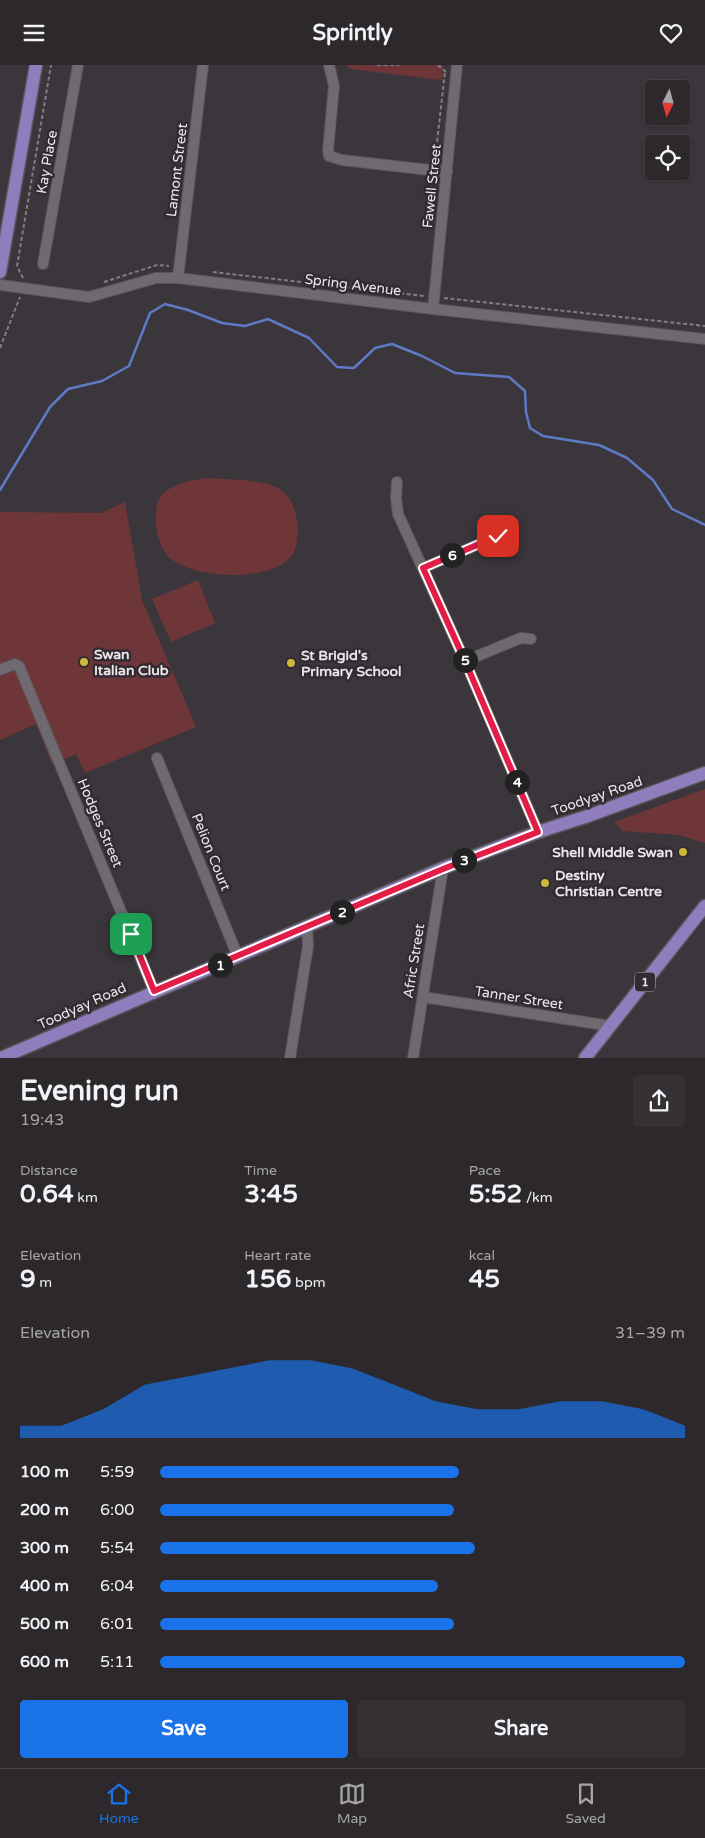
<!DOCTYPE html>
<html lang="en">
<head>
<meta charset="utf-8">
<style>
  body { margin:0; font-family:"Varela Round",sans-serif; background:#343034; color:#f1f3f6; height:100vh; display:flex; flex-direction:column; font-size:19px; white-space:nowrap }
  * { box-sizing:border-box; margin:0 }
  p { font-size:16px; color:#a6a6a9 }
  .icon { flex:none; width:28px; height:28px; fill:none; stroke:currentColor; stroke-width:2; stroke-linecap:round; stroke-linejoin:round }
  .map { position:relative; height:993px; overflow:hidden }
  .sheet { display:flex; flex-direction:column; background:#2c282c; flex:1 }
  .sheet>* { flex:none }
  .needle { width:32px; rotate:186deg }
  .tools { position:absolute; left:645px; top:15px; display:grid; gap:10px }
  .tools a { display:grid; place-items:center; width:45px; height:45px; border-radius:5px; background:#2c282c; box-shadow:0 1px 4px #0004,0 0 0 1px #484448; font-size:25px }
  .pin { position:absolute; display:grid; place-items:center; width:42px; height:42px; color:#fff; margin:-21px; border-radius:10px; box-shadow:0 2px 8px #0006 }
  .km { position:absolute; width:25px; height:25px; margin:-12px; border-radius:50%; background:#222; color:#fff; font-size:14px; line-height:25px; text-align:center }
  .round { display:grid; place-items:center; flex:none; width:52px; height:52px; border-radius:5px; background:#343034 }
  .summary { display:flex; align-items:center; justify-content:space-between; height:85px; padding:0 20px }
  h1 { font-size:28px; font-weight:700; line-height:38px }
  .stats { display:grid; grid-template-columns:repeat(3,1fr); gap:8px; height:85px; padding:5px 20px }
  .stats div { display:grid; align-content:center }
  .stats b { font-size:25px; font-weight:700 }
  .stats small { font-size:14px; font-weight:400 }
  .stats p { font-size:14px }
  .chart { height:140px; padding:10px 20px }
  .chart p { display:flex; justify-content:space-between }
  .chart svg { width:100%; height:90px; margin-top:5px; fill:#1a73e8; opacity:.7 }
  .action { display:flex; gap:10px; margin-top:auto; padding:10px 20px }
  .action a { flex:1; height:58px; border-radius:5px; background:#1a73e8; color:#fff; font-size:20px; font-weight:700; line-height:58px; text-align:center }
  .action a+a { background:#343034; color:#f1f3f6 }
  ul { padding:0 20px; list-style:none; font-size:16px }
  li { display:grid; grid-template-columns:80px 60px 1fr; align-items:center; height:38px }
  li i { height:12px; border-radius:6px; background:#1a73e8 }
  header { display:flex; justify-content:space-between; align-items:center; height:65px; padding:0 20px; background:#2c282c; font-size:22px; font-weight:700 }
  .menu { display:flex; justify-content:space-around; align-items:center; height:70px; border-top:1px solid #484448; background:#2c282c; font-size:14px; color:#a6a6a9 }
  .menu a { display:grid; justify-items:center; gap:2px }
  .menu .selected { color:#1a73e8 }
  .map>svg:first-child { display:block }
  .green { fill:#6f363a }
  .lines { fill:none; stroke-linecap:round; stroke-linejoin:round }
  .stream { stroke:#5e7ac6; stroke-width:2.5 }
  .minor-casing { stroke:#5a555a; stroke-width:12 }
  .major-casing { stroke:#5a555a; stroke-width:15 }
  .path { stroke:#837e83; stroke-width:2; stroke-dasharray:4 2.5; stroke-linecap:butt }
  .minor { stroke:#6f6a70; stroke-width:10 }
  .major { stroke:#8f7dbd; stroke-width:12 }
  .route-casing { stroke:#fff; stroke-width:10 }
  .route { stroke:#e11d48; stroke-width:6 }
  .poi-dot { fill:#ceb837; stroke:#312c31; stroke-width:2 }
  .labels { text-anchor:middle; dominant-baseline:central; stroke-width:5; stroke-linejoin:round; paint-order:stroke }
  .shield { fill:#312c31; stroke:#b2aeb2; stroke-width:1 }
  .shield-label { font-size:12px; font-weight:bold; fill:#eae6ea }
  .street-label { font-size:14px; fill:#eae6ea; stroke:#312c31 }
  .poi-label { font-size:14px; font-weight:bold; fill:#eae6ea; stroke:#312c31; text-anchor:start }
</style>
</head>
<body>
<header><svg class="icon" aria-label="menu" viewBox="0 0 24 24"><path d="M4 6h16M4 12h16M4 18h16"/></svg>Sprintly<svg class="icon" aria-label="heart" viewBox="0 0 24 24"><path d="M12 20l-8-8c-3-5 5-10 8-4 3-6 11-1 8 4z"/></svg></header>
<div class="map">
<svg width="705" height="993" viewBox="0 0 705 993">
  <rect width="100%" height="100%" fill="#3b363b"/>
  <g class="green">
    <polygon points="347,0 443,0 442,15 350,4"/>
    <path d="M210,413C229,415 264,414 280,424C294,433 298,454 298,469C297,474 296,483 294,487C277,519 196,514 171,494C156,482 148,438 166,426C179,417 195,415 210,413Z"/>
    <polygon points="125,437 142,535 196,662 85,708 76,689 52,699 36,659 0,675 0,447 101,448"/>
    <polygon points="198,515 215,558 171,577 152,534"/>
    <polygon points="705,724 705,778 679,770 623,766 614,757"/>
  </g>
  <g class="lines">
    <polyline class="stream" points="0,425 50,342 68,324 102,316 129,301 150,248 165,239 188,245 222,258 245,261 268,254 309,273 337,302 354,303 375,283 392,279 422,291 455,308 509,312 525,326 526,347 530,363 543,371 599,380 627,393 653,415 672,444 705,460"/>
    <g class="minor-casing">
      <g id="minor">
        <polyline points="329,0 334,21 328,85 329,91 342,95 447,107"/>
        <polyline points="43,199 78,0"/>
        <polyline points="178,213 203,0"/>
        <polyline points="0,220 89,232 156,213 178,213 433,244 705,274"/>
        <polyline points="433,244 457,0"/>
        <polyline points="397,417 396,433 398,449 465,596 538,767"/>
        <polyline points="423,503 498,471 509,460"/>
        <polyline points="465,596 521,573 531,574"/>
        <polyline points="0,605 15,599 19,601 154,926"/>
        <polyline points="157,693 238,892"/>
        <polyline points="423,932 611,961"/>
        <polyline points="290,993 308,881 307,862"/>
        <polyline points="413,993 443,803"/>
      </g>
    </g>
    <g class="major-casing">
      <g id="major">
        <polyline points="0,207 36,0"/>
        <polyline points="1,993 443,803 538,767 588,751 705,708"/>
        <polyline points="585,993 705,841"/>
      </g>
    </g>
    <g class="path">
      <polyline points="377,0 399,0"/>
      <polyline points="438,0 446,7"/>
      <polyline points="435,96 445,6"/>
      <polyline points="213,207 424,231"/>
      <polyline points="23,213 17,201 51,0"/>
      <polyline points="104,217 157,200 169,201"/>
      <polyline points="444,233 705,261"/>
      <polyline points="0,283 20,232"/>
    </g>
    <use href="#minor" class="minor"/>
    <use href="#major" class="major"/>
  </g>
  <g class="lines">
    <g class="route-casing">
      <polyline id="route" points="131,869 154,926 443,804 538,767 465,596 423,503 498,471"/>
    </g>
    <use href="#route" class="route"/>
  </g>
  <g class="poi-dot">
    <circle cx="84" cy="597" r="5"/>
    <circle cx="291" cy="598" r="5"/>
    <circle cx="683" cy="787" r="5"/>
    <circle cx="545" cy="818" r="5"/>
  </g>
  <g class="labels">
    <rect class="shield" x="635" y="907.5" width="20" height="19" rx="4"/>
    <g class="shield-label">
      <text x="645" y="917">1</text>
    </g>
    <g class="street-label">
      <text transform="translate(47 97) rotate(-80)">Kay Place</text>
      <text transform="translate(177 105) rotate(-83)">Lamont Street</text>
      <text transform="translate(432 121) rotate(-84)">Fawell Street</text>
      <text transform="translate(353 220) rotate(7)">Spring Avenue</text>
      <text transform="translate(597 731) rotate(-19)">Toodyay Road</text>
      <text transform="translate(100 758) rotate(67)">Hodges Street</text>
      <text transform="translate(211 787) rotate(68)">Pelion Court</text>
      <text transform="translate(414 896) rotate(-81)">Afric Street</text>
      <text transform="translate(519 933) rotate(9)">Tanner Street</text>
      <text transform="translate(82 941) rotate(-24)">Toodyay Road</text>
    </g>
    <g class="poi-label">
      <text x="94" y="589">Swan<tspan x="94" dy="16">Italian Club</tspan></text>
      <text x="301" y="590">St Brigid's<tspan x="301" dy="16">Primary School</tspan></text>
      <text x="673" y="787" text-anchor="end">Shell Middle Swan</text>
      <text x="555" y="810">Destiny<tspan x="555" dy="16">Christian Centre</tspan></text>
    </g>
  </g>
</svg>
<div class="tools">
<a><svg class="needle" viewBox="-14 -14 28 28"><path d="M0-13l5 13h-10z" fill="#e53935"/><path d="M0 13l5-13h-10z" fill="#a6a6a9"/></svg></a>
<a><svg class="icon" aria-label="locate" viewBox="0 0 24 24"><circle cx="12" cy="12" r="6"/><path d="M12 2v4M12 18v4M2 12h4M18 12h4"/></svg></a>
</div>
<div class="pin" style="left:131px;top:869px;background:#1e9e55"><svg class="icon" aria-label="arrive" viewBox="0 0 24 24"><path d="M6 21V4h12l-3 4 3 4H6"/></svg></div>
<div class="pin" style="left:498px;top:471px;background:#d93025"><svg class="icon" aria-label="check" viewBox="0 0 24 24"><path d="M5 12l5 5 9-10"/></svg></div>
<b class="km" style="left:220px;top:900px">1</b>
<b class="km" style="left:342px;top:847px">2</b>
<b class="km" style="left:464px;top:795px">3</b>
<b class="km" style="left:517px;top:717px">4</b>
<b class="km" style="left:465px;top:595px">5</b>
<b class="km" style="left:452px;top:490px">6</b>
</div>
<section class="sheet">
<div class="summary"><div><h1>Evening run</h1><p>19:43</p></div><a class="round"><svg class="icon" aria-label="share" viewBox="0 0 24 24"><path d="M12 15V3M7 8l5-5 5 5M5 13v7h14v-7"/></svg></a></div>
<div class="stats">
<div><p>Distance</p><b>0.64<small> km</small></b></div>
<div><p>Time</p><b>3:45</b></div>
<div><p>Pace</p><b>5:52<small> /km</small></b></div>
</div>
<div class="stats">
<div><p>Elevation</p><b>9<small> m</small></b></div>
<div><p>Heart rate</p><b>156<small> bpm</small></b></div>
<div><p>kcal</p><b>45</b></div>
</div>
<div class="chart"><p><span>Elevation</span>31–39 m</p>
<svg viewBox="0 0 160 44" preserveAspectRatio="none"><path d="M0 44V38L10 38L20 30L30 18L40 14L50 10L60 6L70 6L80 10L90 18L100 26L110 30L120 30L130 26L140 26L150 30L160 38V44z"/></svg>
</div>
<ul>
<li><b>100 m</b>5:59<i style="width:57%"></i></li>
<li><b>200 m</b>6:00<i style="width:56%"></i></li>
<li><b>300 m</b>5:54<i style="width:60%"></i></li>
<li><b>400 m</b>6:04<i style="width:53%"></i></li>
<li><b>500 m</b>6:01<i style="width:56%"></i></li>
<li><b>600 m</b>5:11<i style="width:100%"></i></li>
</ul>
<div class="action"><a>Save</a><a>Share</a></div>
</section>
<nav class="menu">
<a class="selected"><svg class="icon" aria-label="home" viewBox="0 0 24 24"><path d="M3 11l9-7 9 7M6 9v11h12V9"/></svg>Home</a>
<a><svg class="icon" aria-label="map" viewBox="0 0 24 24"><path d="M3 6l6-2 6 2 6-2v14l-6 2-6-2-6 2zM9 4v14M15 6v14"/></svg>Map</a>
<a><svg class="icon" aria-label="saved" viewBox="0 0 24 24"><path d="M7 4h10v16l-5-4-5 4z"/></svg>Saved</a>
</nav>
</body>
</html>
